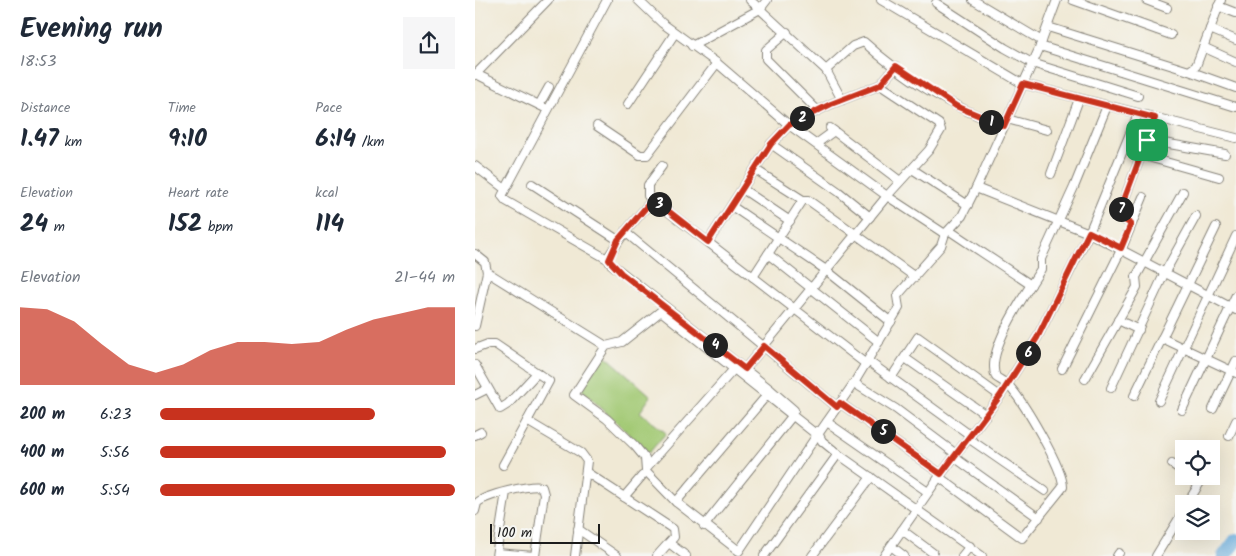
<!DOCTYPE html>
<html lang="en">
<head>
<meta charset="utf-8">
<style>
  body { margin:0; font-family:Kalam,sans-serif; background:#f6f6f7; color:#1f2937; height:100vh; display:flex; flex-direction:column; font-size:19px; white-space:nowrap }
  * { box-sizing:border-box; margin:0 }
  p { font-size:16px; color:#747a83 }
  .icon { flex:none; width:28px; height:28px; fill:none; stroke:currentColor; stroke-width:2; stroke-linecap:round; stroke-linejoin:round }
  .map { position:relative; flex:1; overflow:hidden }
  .sheet { display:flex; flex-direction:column; background:#fff; width:475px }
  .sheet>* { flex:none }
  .buttons { position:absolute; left:700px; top:440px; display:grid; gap:10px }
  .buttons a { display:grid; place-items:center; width:45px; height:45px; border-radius:0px; background:#fff; box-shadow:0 5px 20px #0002; font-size:25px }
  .scale { position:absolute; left:15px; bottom:12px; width:110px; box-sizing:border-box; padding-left:5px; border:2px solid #1c1c1c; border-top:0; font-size:14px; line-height:18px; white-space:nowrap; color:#1c1c1c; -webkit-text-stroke:4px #f6f6f2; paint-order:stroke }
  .pin { position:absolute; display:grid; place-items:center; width:42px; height:42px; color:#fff; margin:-21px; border-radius:10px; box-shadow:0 2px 8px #0006 }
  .km { position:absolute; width:25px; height:25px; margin:-12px; border-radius:50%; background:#222; color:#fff; font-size:14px; line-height:25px; text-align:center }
  .round { display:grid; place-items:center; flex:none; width:52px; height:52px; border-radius:0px; background:#f6f6f7 }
  .headline { display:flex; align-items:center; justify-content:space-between; height:85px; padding:0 20px }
  h1 { font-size:28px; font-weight:800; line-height:38px }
  .metrics { display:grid; grid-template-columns:repeat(3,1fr); gap:8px; height:85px; padding:5px 20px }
  .metrics div { display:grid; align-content:center }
  .metrics b { font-size:25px; font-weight:800 }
  .metrics small { font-size:14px; font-weight:400 }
  .metrics p { font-size:14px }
  .chart { height:140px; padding:10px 20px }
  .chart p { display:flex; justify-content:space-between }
  .chart svg { width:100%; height:90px; margin-top:5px; fill:#c8321e; opacity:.7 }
  ul { padding:0 20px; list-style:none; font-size:16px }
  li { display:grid; grid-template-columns:80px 60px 1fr; align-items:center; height:38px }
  li i { height:12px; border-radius:6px; background:#c8321e }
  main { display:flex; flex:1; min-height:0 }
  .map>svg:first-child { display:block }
  .green { fill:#a2c973; stroke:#5f7248 }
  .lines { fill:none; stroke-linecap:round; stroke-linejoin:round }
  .river { stroke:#66aadb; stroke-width:14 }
  .street-casing { stroke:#868278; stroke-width:10 }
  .street { stroke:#fff; stroke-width:8 }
  .route-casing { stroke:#fff; stroke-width:10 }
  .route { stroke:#c8321e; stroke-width:6 }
</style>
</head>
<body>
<main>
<section class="sheet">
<div class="headline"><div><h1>Evening run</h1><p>18:53</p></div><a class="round"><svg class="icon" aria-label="share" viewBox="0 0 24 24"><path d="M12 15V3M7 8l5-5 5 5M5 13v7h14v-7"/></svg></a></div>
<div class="metrics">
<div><p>Distance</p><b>1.47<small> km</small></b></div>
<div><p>Time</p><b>9:10</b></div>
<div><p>Pace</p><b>6:14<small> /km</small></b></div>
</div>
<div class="metrics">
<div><p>Elevation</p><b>24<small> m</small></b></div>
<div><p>Heart rate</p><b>152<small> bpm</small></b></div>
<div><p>kcal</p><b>114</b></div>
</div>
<div class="chart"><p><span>Elevation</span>21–44 m</p>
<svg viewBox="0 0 160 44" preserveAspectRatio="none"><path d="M0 44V6L10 7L20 13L30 24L40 34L50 38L60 34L70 27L80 23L90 23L100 24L110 23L120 17L130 12L140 9L150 6L160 6V44z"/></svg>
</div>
<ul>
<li><b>200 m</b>6:23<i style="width:73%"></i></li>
<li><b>400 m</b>5:56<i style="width:97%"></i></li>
<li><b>600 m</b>5:54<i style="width:100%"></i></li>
</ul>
</section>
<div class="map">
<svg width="761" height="556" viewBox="0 0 761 556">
  <rect width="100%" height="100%" fill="#f6f6f2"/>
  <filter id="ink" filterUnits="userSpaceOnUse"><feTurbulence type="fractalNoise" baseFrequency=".02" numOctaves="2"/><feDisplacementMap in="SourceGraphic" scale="10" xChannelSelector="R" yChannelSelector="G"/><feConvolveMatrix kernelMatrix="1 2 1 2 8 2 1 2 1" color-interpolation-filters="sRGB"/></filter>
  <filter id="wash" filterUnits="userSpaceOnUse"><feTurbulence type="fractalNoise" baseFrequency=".0096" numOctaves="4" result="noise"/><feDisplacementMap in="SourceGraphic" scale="20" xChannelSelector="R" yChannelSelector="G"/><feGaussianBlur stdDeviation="1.12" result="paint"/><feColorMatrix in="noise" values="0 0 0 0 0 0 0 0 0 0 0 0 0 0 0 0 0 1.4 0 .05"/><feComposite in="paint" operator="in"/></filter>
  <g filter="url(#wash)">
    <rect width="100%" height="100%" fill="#f0e9d5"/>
    <polygon class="green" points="130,355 176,396 165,412 191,433 174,453 105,388"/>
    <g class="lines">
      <polyline class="river" points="749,556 761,540"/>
    </g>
  </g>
  <g filter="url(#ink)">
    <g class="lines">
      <g class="street-casing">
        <g id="street">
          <polyline points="132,0 27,196 31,201 134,260"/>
          <polyline points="163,0 187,23 242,63 314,125 412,196 470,234 487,216 501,188 564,49 582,0"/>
          <polyline points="275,0 351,70 367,100"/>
          <polyline points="406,0 548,84 761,138"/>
          <polyline points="498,0 567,41"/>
          <polyline points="598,0 696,35"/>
          <polyline points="671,0 692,8"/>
          <polyline points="461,3 530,48 557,63 663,96"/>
          <polyline points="743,6 761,13"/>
          <polyline points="573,27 714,71 721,66 746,0"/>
          <polyline points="735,29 761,40"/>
          <polyline points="312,32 291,50 291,59 342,110"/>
          <polyline points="217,46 285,9 292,0"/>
          <polyline points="565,46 761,107"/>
          <polyline points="728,47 761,62"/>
          <path d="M351,70L378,46L389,42C428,78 478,108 529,126"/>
          <polyline points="714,71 761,88"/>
          <polyline points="1,74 72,109"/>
          <polyline points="0,75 73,0"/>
          <polyline points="153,104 200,33"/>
          <polyline points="64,105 74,87"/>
          <polyline points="532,119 572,130"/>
          <polyline points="122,126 165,155 172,155 242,63"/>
          <polyline points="355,128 425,181"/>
          <polyline points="672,140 750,154"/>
          <polyline points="296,144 364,192 395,217"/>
          <polyline points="341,144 359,131"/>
          <polyline points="666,155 744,177"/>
          <polyline points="0,166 30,189"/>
          <polyline points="187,166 173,185 173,196 391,364"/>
          <polyline points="437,169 493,205"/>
          <polyline points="281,170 328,200"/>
          <polyline points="576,174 604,99"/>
          <polyline points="57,184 143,240"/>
          <polyline points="501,188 614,233 761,310"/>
          <polyline points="269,190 315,221"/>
          <polyline points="178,199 150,232 133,257 135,263 296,390 319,410"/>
          <polyline points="258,207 351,270 416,322"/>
          <polyline points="656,224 643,216 680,118"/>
          <polyline points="475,231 556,285"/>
          <polyline points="150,232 362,407"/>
          <polyline points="233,242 296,144 314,125 356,104 405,85 421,66"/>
          <polyline points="0,254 10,262 12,272 0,326"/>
          <polyline points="293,254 404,342"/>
          <polyline points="12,272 131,346"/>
          <polyline points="278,277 328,200 333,200 440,277"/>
          <polygon points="186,311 342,435 264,551 201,502 171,471 170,458 160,446 132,419 99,395 131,346 147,342"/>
          <polyline points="643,320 664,330"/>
          <polyline points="687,338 761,373"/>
          <polyline points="0,349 13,344 20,344 74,381 28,465"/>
          <polyline points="430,358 511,415"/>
          <polyline points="393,361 495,435"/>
          <polyline points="0,365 25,409 33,404 62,373"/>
          <polyline points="270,369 412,196 454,150 466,130 464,124 405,85"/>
          <polyline points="587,369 647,248 668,197"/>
          <polyline points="416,378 443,337 525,396"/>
          <polyline points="610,379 662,287 661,277 708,192"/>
          <polyline points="379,383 421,409 481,454"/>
          <polyline points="636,388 690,272 721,216"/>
          <polyline points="0,395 12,389"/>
          <polyline points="659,396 741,227"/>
          <polyline points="684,401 761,236"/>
          <polyline points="365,403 466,474"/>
          <polyline points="738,409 761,361"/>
          <polyline points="707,410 761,295"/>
          <polyline points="52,421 106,453 112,461 100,556"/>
          <polyline points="352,422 453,492"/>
          <polyline points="342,431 347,441 363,454 507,556"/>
          <polyline points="344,433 379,383 424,308 422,296 466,246 470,234"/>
          <polyline points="0,435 6,432"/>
          <polyline points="754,436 761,421"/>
          <polyline points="493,438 570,491"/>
          <polyline points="479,457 564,518"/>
          <polyline points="697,464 709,472"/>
          <polyline points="736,464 737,463"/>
          <polyline points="172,467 259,369"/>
          <polyline points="111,472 198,529 199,537 182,556"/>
          <polyline points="715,476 725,482"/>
          <path d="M464,477L547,538L588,487C588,468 548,401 534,386C530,382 525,380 521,377C509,353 552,291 566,269V259L599,187L632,106"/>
          <polyline points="149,497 167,476"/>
          <polyline points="201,502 292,395"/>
          <polyline points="712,504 729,476"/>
          <path d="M0,511L2,503C10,495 56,484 67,487L69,494L60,556"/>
          <polyline points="229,526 318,415"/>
          <polyline points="103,529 142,556"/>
          <polyline points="427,530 458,553"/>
          <polyline points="194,543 211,556"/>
          <polyline points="416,546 429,556"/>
          <polyline points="22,553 60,556"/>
          <polyline points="21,556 31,492"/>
          <polyline points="289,556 363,454"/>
          <polyline points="337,556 396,477"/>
          <polyline points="409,556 464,477 525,396 562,338 614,233 663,114"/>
          <polyline points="487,556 495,546"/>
          <polyline points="642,556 644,553"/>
          <polyline points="681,556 709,510"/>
        </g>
      </g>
      <use href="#street" class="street"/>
    </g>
  </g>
  <g class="lines" filter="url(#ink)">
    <g class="route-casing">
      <polygon id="route" points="421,66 481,106 529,126 548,84 680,118 643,216 656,224 646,248 614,232 562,338 525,396 466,474 365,403 362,407 289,346 270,369 146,273 134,260 143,240 178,199 233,242 296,144 314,125 356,104 405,85"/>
    </g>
    <use href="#route" class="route"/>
  </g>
</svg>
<div class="buttons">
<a><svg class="icon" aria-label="locate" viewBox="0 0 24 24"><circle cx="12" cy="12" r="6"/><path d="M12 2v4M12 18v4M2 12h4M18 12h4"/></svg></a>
<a><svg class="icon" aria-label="layers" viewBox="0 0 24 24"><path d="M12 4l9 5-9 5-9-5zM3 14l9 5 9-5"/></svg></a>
</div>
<div class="scale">100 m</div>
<div class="pin" style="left:672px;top:140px;background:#1e9e55"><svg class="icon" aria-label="arrive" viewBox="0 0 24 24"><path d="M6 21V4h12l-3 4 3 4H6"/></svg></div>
<b class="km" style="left:516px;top:122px">1</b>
<b class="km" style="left:327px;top:118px">2</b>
<b class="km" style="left:184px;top:204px">3</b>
<b class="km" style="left:240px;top:345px">4</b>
<b class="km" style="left:408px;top:431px">5</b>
<b class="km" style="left:553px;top:353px">6</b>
<b class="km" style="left:646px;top:209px">7</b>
</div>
</main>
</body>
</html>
